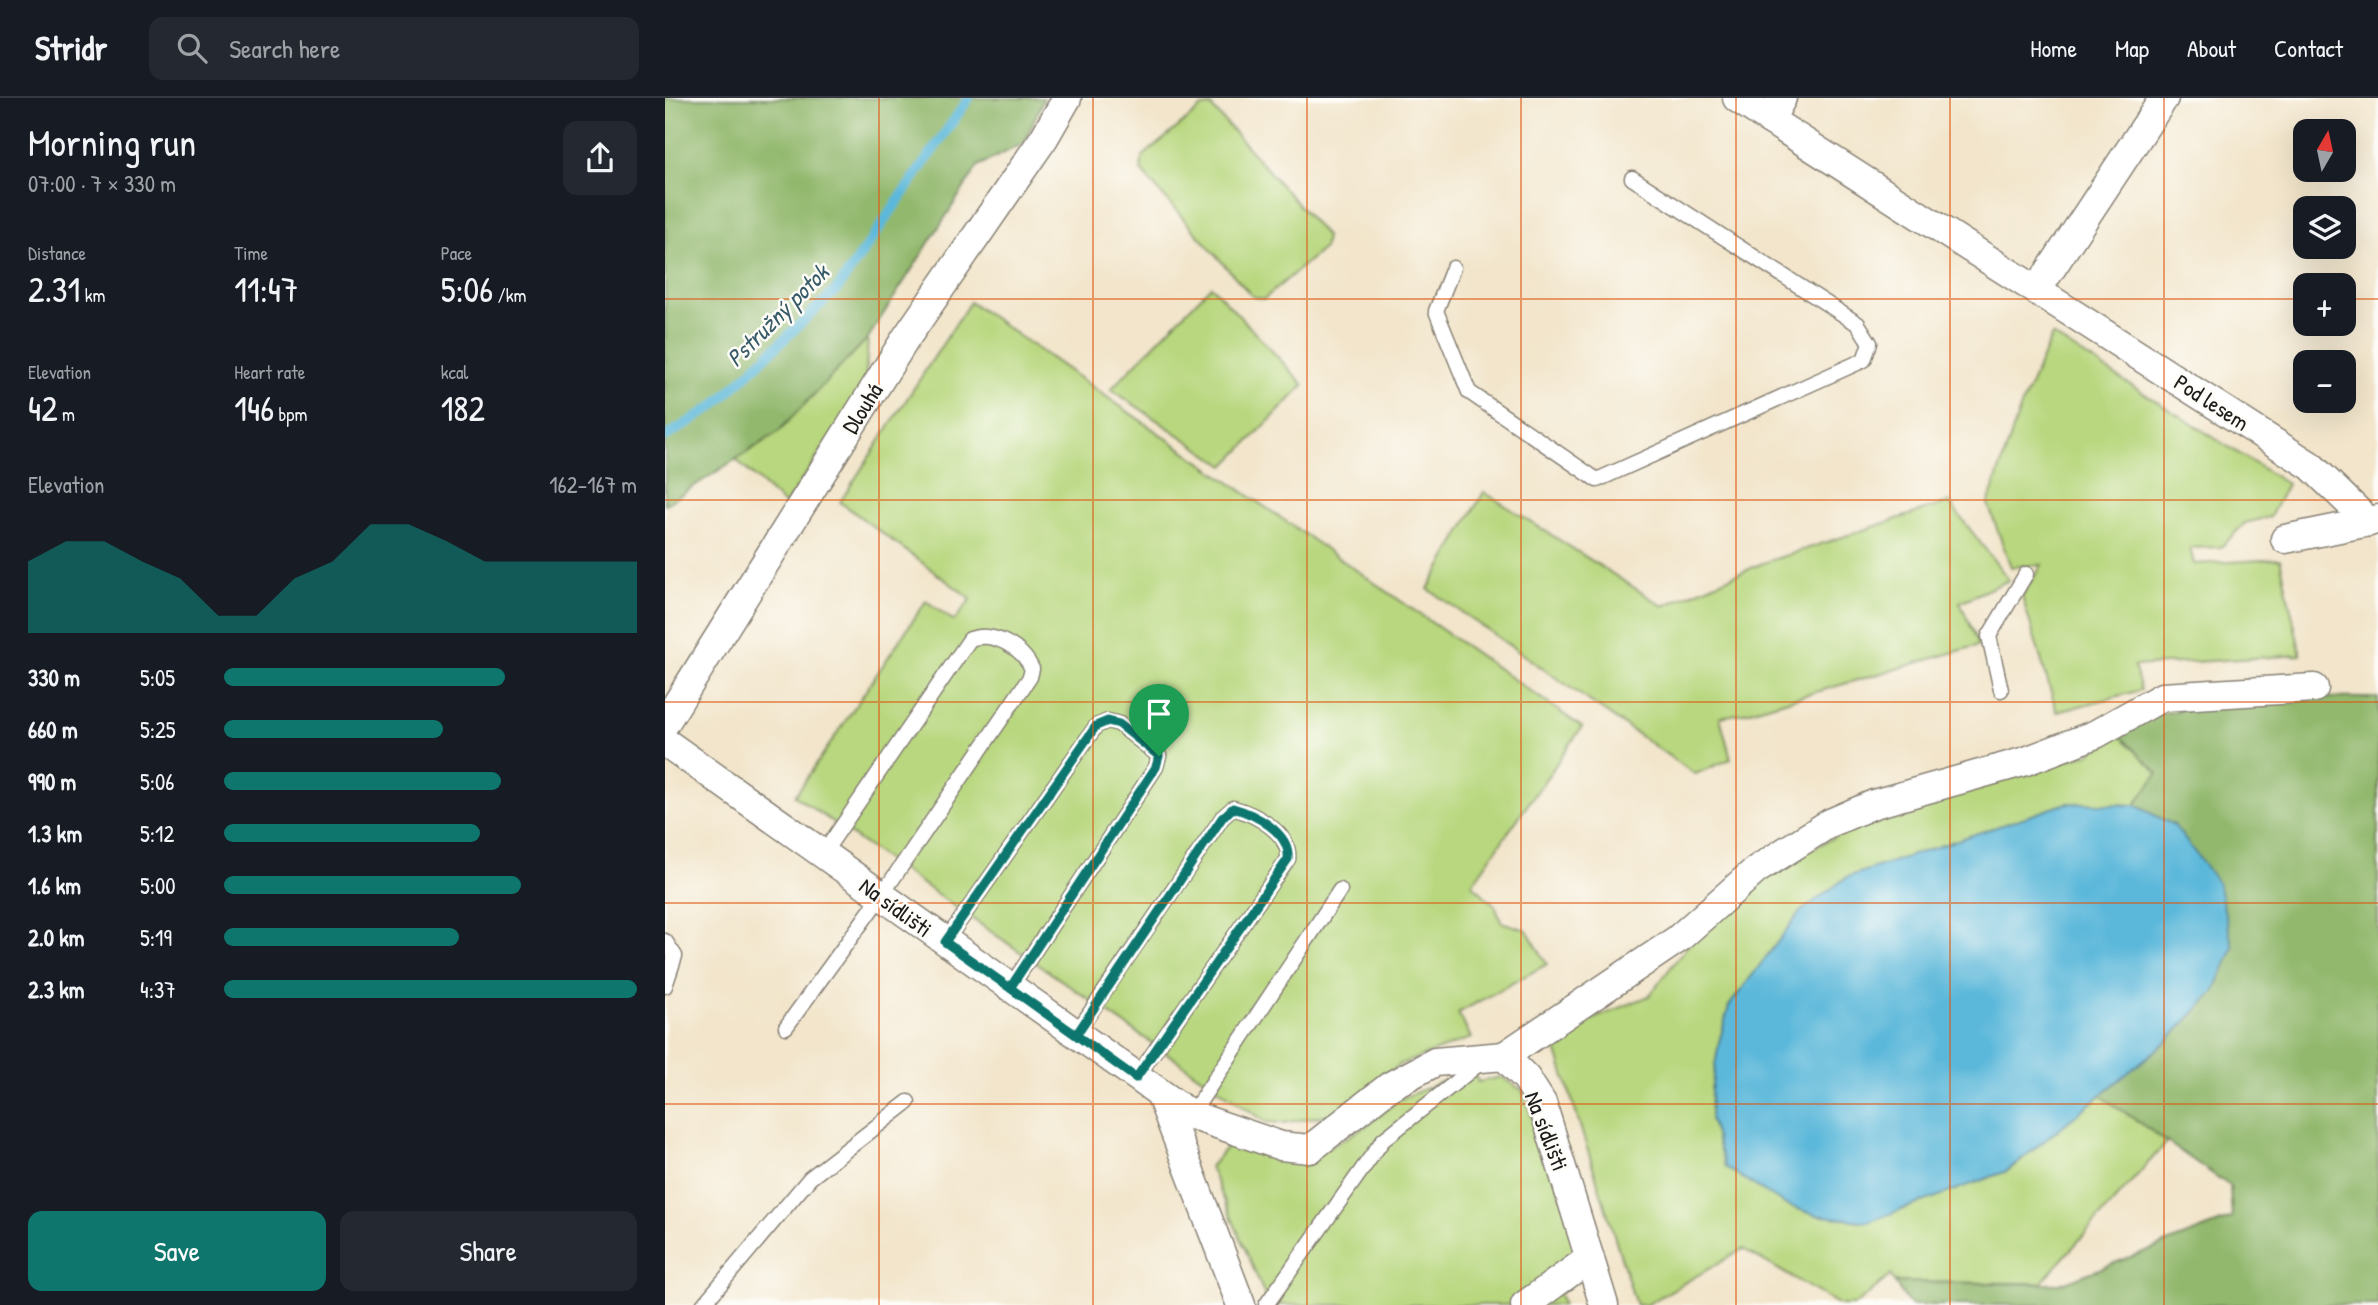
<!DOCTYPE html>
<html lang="en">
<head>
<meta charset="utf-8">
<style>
  body { margin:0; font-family:"Patrick Hand",sans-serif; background:#242831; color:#f1f3f6; height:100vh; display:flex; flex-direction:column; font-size:26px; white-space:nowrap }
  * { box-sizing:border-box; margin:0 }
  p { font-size:23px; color:#9ea1a6 }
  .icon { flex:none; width:38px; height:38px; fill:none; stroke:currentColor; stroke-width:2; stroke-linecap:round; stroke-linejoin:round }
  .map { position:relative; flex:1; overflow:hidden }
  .panel { display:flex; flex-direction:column; background:#171b24; width:665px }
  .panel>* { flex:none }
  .needle { width:46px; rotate:9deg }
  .fabs { position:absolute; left:1628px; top:21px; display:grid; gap:14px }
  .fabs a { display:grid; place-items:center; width:63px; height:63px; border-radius:14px; background:#171b24; box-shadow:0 7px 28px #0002; font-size:35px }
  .pin { position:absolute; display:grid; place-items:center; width:60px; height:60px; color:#fff; margin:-72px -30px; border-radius:50% 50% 50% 0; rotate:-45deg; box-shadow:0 0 7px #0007 }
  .pin .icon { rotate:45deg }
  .round { display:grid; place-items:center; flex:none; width:74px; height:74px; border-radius:14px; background:#242831 }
  .head { display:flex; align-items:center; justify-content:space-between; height:119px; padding:0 28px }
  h1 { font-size:38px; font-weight:600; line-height:52px }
  .metrics { display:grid; grid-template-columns:repeat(3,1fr); gap:10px; height:119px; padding:7px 28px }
  .metrics div { display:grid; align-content:center }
  .metrics b { font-size:35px; font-weight:600 }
  .metrics small { font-size:19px; font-weight:400 }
  .metrics p { font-size:19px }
  .chart { height:196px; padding:14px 28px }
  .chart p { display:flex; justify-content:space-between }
  .chart svg { width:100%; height:126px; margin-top:7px; fill:#0f766e; opacity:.7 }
  .action { display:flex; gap:14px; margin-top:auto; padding:14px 28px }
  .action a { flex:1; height:80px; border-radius:14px; background:#0f766e; color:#fff; font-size:28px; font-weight:600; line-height:80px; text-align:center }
  .action a+a { background:#242831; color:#f1f3f6 }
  ul { padding:0 28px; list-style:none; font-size:23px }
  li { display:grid; grid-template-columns:112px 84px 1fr; align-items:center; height:52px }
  li i { height:18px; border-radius:9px; background:#0f766e }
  header { display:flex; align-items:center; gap:42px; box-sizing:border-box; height:98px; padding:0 35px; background:#171b24; border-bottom:2px solid #363941 }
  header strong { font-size:33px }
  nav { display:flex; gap:38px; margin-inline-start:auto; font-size:24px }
  .search { width:490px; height:63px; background:#242831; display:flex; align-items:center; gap:18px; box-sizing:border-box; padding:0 24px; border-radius:14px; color:#9ea1a6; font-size:26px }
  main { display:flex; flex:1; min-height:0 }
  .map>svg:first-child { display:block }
  .green { fill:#b8d77e; stroke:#6a7a4d; stroke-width:2 }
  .forest { fill:#92b86d; stroke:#576a44; stroke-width:2 }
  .water { fill:#5cb8da; stroke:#3c6a7b; stroke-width:2 }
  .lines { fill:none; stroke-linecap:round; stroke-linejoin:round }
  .stream { stroke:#5cb8da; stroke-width:10 }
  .service-casing { stroke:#878074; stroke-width:17 }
  .minor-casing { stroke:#878074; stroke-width:31 }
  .service { stroke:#fff; stroke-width:14 }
  .minor { stroke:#fff; stroke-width:28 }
  .route-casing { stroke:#fff; stroke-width:14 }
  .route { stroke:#0f766e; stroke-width:9 }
  .grid { fill:none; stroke:#de560d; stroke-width:2; stroke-opacity:0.55 }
  .labels { text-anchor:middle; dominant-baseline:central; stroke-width:5; stroke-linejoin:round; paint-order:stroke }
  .street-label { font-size:23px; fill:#1c1c1c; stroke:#fdfcf7 }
  .water-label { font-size:24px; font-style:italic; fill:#365a68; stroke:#fdfcf7 }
</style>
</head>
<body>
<header>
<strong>Stridr</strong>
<div class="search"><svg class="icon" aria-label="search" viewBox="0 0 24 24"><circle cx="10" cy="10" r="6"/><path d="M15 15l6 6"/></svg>Search here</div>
<nav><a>Home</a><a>Map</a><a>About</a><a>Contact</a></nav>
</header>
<main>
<section class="panel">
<div class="head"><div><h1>Morning run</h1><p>07:00 · 7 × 330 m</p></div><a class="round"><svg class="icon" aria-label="share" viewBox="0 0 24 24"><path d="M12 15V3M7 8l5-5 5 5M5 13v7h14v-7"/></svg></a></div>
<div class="metrics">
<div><p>Distance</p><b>2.31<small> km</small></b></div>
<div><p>Time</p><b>11:47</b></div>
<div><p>Pace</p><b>5:06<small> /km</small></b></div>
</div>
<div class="metrics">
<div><p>Elevation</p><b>42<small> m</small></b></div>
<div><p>Heart rate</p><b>146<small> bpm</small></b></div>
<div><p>kcal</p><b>182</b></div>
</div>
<div class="chart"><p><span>Elevation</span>162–167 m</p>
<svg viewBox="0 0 160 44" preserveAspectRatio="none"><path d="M0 44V19L10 12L20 12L30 19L40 25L50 38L60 38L70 25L80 19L90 6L100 6L110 12L120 19L130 19L140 19L150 19L160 19V44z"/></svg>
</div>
<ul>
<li><b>330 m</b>5:05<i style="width:68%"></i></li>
<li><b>660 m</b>5:25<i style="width:53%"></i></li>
<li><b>990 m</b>5:06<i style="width:67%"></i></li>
<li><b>1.3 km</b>5:12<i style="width:62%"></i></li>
<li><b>1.6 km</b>5:00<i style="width:72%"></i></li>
<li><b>2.0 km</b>5:19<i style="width:57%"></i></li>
<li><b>2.3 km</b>4:37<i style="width:100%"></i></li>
</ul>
<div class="action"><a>Save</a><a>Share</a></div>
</section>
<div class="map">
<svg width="1713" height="1207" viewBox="0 0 1713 1207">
  <rect width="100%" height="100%" fill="#fdfcf7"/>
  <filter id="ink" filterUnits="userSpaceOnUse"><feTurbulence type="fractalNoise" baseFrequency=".0143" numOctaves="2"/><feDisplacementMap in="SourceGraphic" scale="14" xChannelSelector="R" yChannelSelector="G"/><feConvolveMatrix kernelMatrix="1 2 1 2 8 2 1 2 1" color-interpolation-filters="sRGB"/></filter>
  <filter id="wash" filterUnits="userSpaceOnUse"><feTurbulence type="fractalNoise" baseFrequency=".00686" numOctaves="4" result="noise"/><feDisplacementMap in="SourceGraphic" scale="28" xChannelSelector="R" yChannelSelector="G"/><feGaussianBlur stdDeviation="1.57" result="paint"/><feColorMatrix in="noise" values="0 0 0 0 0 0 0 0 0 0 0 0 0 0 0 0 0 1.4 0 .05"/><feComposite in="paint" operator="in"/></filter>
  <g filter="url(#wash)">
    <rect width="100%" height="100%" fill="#f2e5cb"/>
    <g class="green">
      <polygon points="546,8 661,138 659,150 599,201 587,198 476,73 477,59 537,9"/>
      <polygon points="546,188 639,287 560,368 446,291"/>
      <polygon points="305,204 917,629 807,786 830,807 836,824 862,832 882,866 793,915 806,940 736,966 668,1016 618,1025 601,1024 130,698 261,503 289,523 306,501 175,404"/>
      <polygon points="1387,237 1622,386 1605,419 1580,425 1556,449 1525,450 1529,466 1615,461 1636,557 1469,568 1476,592 1392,614 1357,498 1377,467 1346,469 1323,406 1355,311"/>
      <polygon points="203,240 200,289 120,407 71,362 113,334"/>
      <polygon points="819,394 998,508 1098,465 1284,404 1344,482 1295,504 1314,547 1078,615 1055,619 1066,661 1030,676 763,491"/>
      <polygon points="1453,636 1494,675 1470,707 1402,705 1345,1071 1435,997 1502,1044 1376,1185 1229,1184 1226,1177 1190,1207 1175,1207 1078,1151 981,1207 971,1207 887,938 984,898 1030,838 1123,764 1197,724 1423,656"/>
      <polygon points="807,971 813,984 836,979 857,992 916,1150 887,1174 898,1207 604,1207 545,1069 567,1042 667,1048 703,1027 733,1002"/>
    </g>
    <g class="forest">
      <polygon points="0,0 379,0 359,45 313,68 203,240 113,334 0,407"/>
      <polygon points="1570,599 1713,600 1713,1207 1245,1207 1229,1184 1395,1186 1567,1120 1565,1088 1435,997 1501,944 1549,894 1509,727 1470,707 1493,675 1453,636 1482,619"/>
    </g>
    <polygon class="water" points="1402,705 1470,707 1509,727 1553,785 1568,850 1549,894 1501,944 1342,1073 1203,1124 1151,1117 1121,1107 1060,1069 1045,1021 1046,992 1054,944 1064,908 1136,813 1182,779"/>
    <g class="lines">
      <polyline class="stream" points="0,339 49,308 173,190 304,0"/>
    </g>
  </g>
  <g filter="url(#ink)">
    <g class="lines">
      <g class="service-casing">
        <g id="service">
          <polyline points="788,170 771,213 804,294 932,382 1199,262 1205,245 1193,226 967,80"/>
          <polyline points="1336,592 1324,538 1361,476"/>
          <polyline points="0,843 10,858 0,888"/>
          <polyline points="280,844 431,628 443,623 454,626 494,658 491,669 345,890"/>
          <path d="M121,929L216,798L365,579L367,571C357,549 328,533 305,541L158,756"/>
          <path d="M410,937L557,720L568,710C590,716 626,735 623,761L471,980"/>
          <polyline points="526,1017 675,792"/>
          <polyline points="38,1207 145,1080 243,1004"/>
          <polyline points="601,1207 718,1042 815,965"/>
        </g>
      </g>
      <g class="minor-casing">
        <g id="minor">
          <polyline points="1072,0 1105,22"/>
          <polyline points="1117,0 1105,22 1646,368 1704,424 1713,421"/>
          <polyline points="1372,192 1499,0"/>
          <polyline points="1620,441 1704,424"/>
          <polyline points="0,625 241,240 379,40 402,0"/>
          <polyline points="0,644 526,1017 616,1048 645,1051 725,988 770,964 839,958 861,980 877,1005 939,1207"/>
          <polyline points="839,958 1013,841 1091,772 1165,725 1209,706 1361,663 1431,636 1497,599 1649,590"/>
          <polyline points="496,998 576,1207"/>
          <polyline points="860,1207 925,1160"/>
        </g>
      </g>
      <use href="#service" class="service"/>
      <use href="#minor" class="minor"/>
    </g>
  </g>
  <g class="lines" filter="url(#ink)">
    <g class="route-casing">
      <path id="route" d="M494,658L454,626L443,623L431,628L280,844C344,889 407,934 471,980L623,761C626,735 590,716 568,710L557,720L411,937L345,890L491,669L494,658"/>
    </g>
    <use href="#route" class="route"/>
  </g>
  <path class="grid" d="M214,0V1207M428,0V1207M642,0V1207M856,0V1207M1071,0V1207M1285,0V1207M1499,0V1207M0,201H1640M1678,201H1713M0,402H1713M0,604H1713M0,805H1713M0,1006H1713"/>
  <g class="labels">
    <g class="street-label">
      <text transform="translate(1547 304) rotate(33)">Pod lesem</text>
      <text transform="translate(197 310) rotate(-58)">Dlouhá</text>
      <text transform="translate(231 809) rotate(36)">Na sídlišti</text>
      <text transform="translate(882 1033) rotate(69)">Na sídlišti</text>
    </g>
    <g class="water-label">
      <text transform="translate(112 217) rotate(-45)">Pstružný potok</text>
    </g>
  </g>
</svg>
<div class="fabs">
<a><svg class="needle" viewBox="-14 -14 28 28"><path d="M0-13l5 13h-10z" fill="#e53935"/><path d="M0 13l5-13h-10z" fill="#9ea1a6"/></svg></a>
<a><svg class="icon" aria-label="layers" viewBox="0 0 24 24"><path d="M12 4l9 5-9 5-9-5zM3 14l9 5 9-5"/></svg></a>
<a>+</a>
<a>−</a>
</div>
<div class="pin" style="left:494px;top:658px;background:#1e9e55"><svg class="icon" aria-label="arrive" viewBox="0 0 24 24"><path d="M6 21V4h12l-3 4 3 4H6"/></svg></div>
</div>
</main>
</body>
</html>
